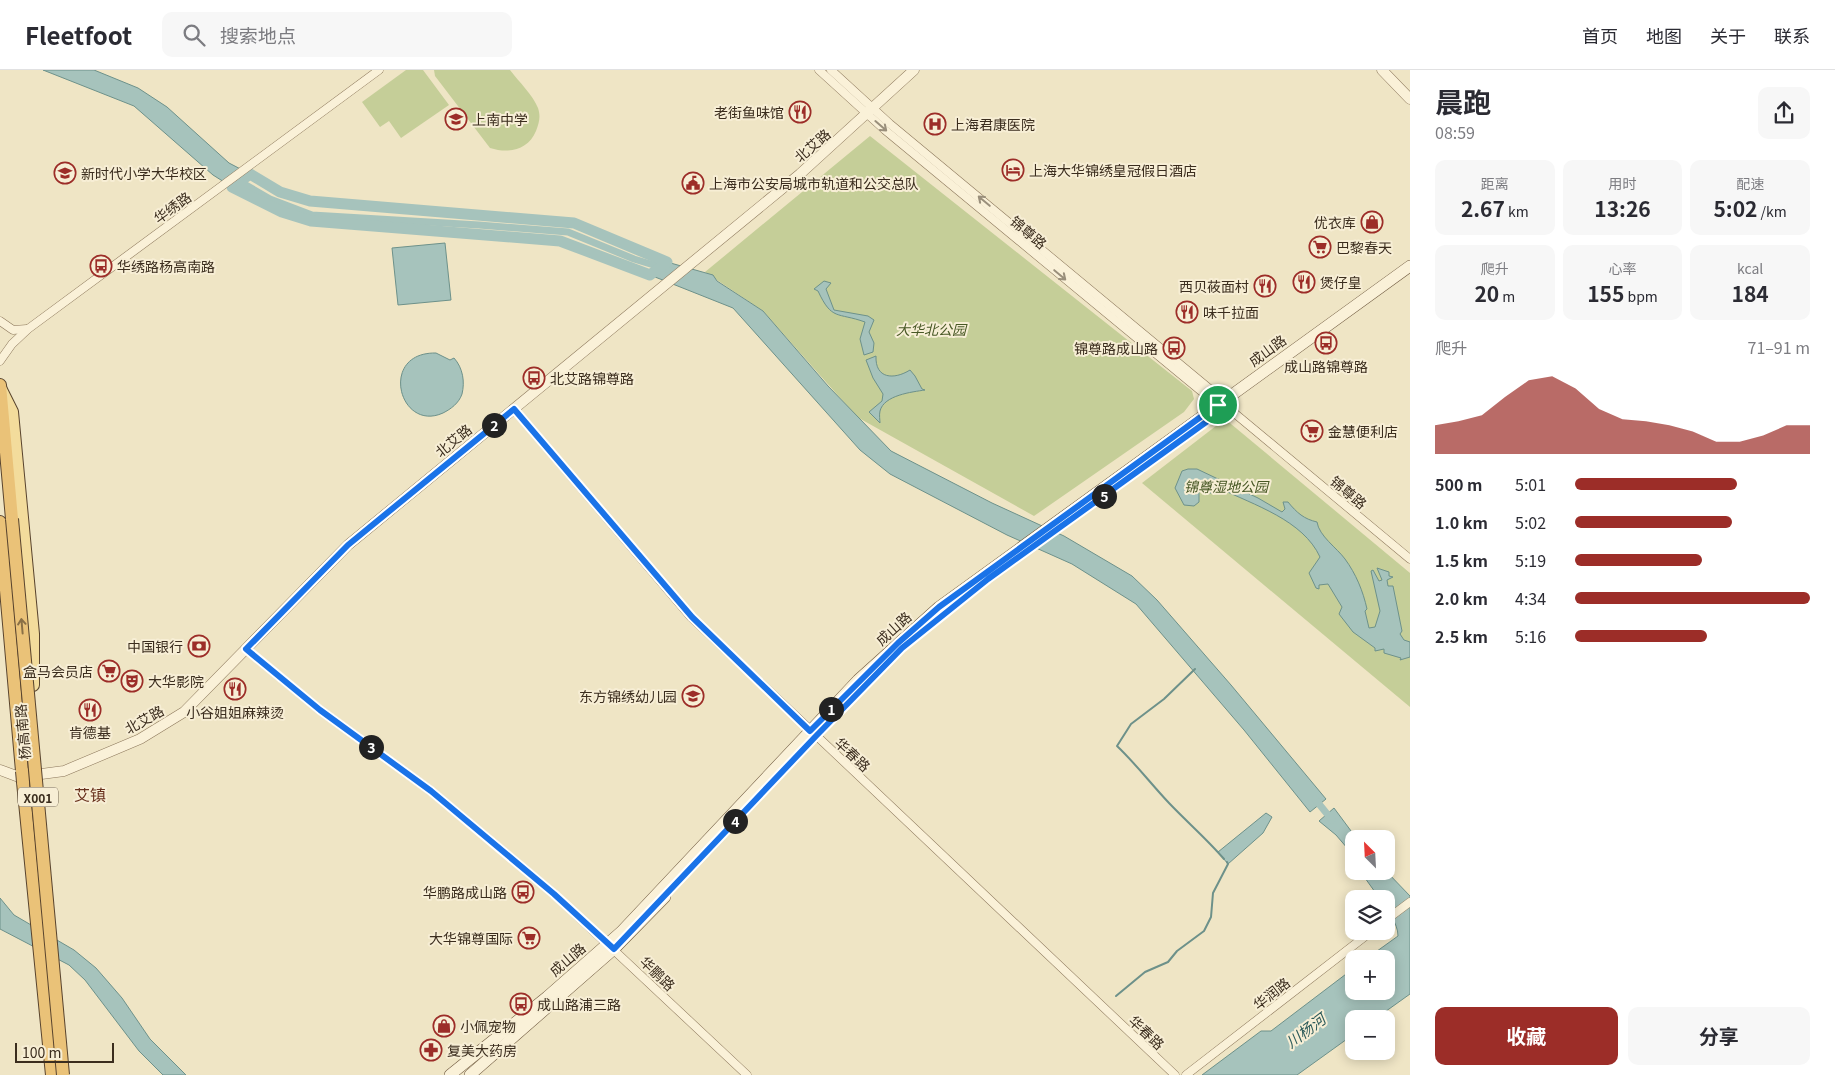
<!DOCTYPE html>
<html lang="zh">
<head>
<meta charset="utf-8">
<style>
  body { margin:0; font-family:Georgia,"Noto Sans SC",serif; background:#f7f7f7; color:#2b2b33; height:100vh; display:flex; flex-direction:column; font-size:19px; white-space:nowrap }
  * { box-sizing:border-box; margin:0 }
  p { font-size:16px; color:#7c7c81 }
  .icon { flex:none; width:28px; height:28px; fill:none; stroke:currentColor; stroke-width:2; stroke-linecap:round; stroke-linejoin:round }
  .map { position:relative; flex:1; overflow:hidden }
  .side { display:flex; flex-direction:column; background:#fff; width:425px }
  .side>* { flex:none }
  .needle { width:32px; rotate:336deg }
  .fabs { position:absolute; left:1345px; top:760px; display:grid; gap:10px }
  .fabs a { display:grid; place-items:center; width:50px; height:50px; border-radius:10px; background:#fff; box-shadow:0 2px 12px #0003; font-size:25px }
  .scale { position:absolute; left:15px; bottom:12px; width:99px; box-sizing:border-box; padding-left:5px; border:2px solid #3b2d1e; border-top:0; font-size:14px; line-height:18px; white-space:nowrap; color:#3b2d1e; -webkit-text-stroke:4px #f7eed5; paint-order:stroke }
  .pin { position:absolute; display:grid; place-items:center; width:42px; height:42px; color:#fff; margin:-21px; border:2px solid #fff; border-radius:50%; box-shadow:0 1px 5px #0007 }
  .km { position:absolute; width:25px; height:25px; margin:-12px; border-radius:50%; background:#222; color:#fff; font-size:14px; line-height:25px; text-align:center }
  .round { display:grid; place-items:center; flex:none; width:52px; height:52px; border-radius:10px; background:#f7f7f7 }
  .summary { display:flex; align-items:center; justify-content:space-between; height:85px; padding:0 25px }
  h1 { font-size:28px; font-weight:700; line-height:38px }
  .metrics { display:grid; grid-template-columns:repeat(3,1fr); gap:8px; height:85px; padding:5px 25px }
  .metrics div { display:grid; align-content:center; border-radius:10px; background:#f7f7f7; text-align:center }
  .metrics b { font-size:21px; font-weight:700 }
  .metrics small { font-size:14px; font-weight:400 }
  .metrics p { font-size:14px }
  .chart { height:140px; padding:10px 25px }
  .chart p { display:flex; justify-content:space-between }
  .chart svg { width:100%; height:90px; margin-top:5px; fill:#9c2d28; opacity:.7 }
  .button { display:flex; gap:10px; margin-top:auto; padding:10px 25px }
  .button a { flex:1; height:58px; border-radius:10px; background:#9c2d28; color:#fff; font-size:20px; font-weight:700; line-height:58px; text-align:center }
  .button a+a { background:#f7f7f7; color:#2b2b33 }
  ul { padding:0 25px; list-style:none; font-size:16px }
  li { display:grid; grid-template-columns:80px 60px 1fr; align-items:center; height:38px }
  li i { height:12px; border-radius:6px; background:#9c2d28 }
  header { display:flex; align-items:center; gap:30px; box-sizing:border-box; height:70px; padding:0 25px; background:#fff; border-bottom:1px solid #e1e1e2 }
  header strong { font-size:24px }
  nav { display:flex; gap:28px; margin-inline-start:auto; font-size:18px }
  .search { width:350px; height:45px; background:#f7f7f7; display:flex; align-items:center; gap:12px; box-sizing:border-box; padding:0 18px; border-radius:10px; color:#7c7c81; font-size:19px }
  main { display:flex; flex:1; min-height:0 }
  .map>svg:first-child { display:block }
  .green { fill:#c5ce98 }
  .water { fill:#a6c3bc; stroke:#6d918a }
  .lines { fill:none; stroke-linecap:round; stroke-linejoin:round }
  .stream { stroke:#6d918a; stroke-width:2 }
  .canal { stroke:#a6c3bc; stroke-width:7 }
  .river { stroke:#a6c3bc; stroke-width:11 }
  .minor-casing { stroke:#8b765a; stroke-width:9 }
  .tertiary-casing { stroke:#8b765a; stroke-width:11 }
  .secondary-casing { stroke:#6d573d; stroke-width:12 }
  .primary-casing { stroke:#59442e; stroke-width:14 }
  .trunk-casing { stroke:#59442e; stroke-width:14 }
  .minor { stroke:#faf1d8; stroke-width:8 }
  .tertiary { stroke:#faf1d8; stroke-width:10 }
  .secondary { stroke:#faf1d8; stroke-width:11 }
  .primary { stroke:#f3dc9c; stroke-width:12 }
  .trunk { stroke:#eac278; stroke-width:12 }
  .trunk-bridge-casing { stroke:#59442e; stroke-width:14; stroke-linecap:butt }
  .trunk-bridge { stroke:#eac278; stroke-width:12 }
  .oneway { stroke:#9a8f7b }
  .oneway2 { stroke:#8a7046 }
  .route-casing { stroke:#fff; stroke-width:10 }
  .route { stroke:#1a73e8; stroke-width:6 }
  .labels { text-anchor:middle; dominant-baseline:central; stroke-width:4; stroke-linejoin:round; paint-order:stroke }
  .shield { fill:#f7eed5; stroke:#736755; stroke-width:1 }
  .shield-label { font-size:12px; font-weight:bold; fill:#3b2d1e }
  .poi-label { font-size:14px; fill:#3b2d1e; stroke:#f7eed5; text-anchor:start }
  .street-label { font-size:14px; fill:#3b2d1e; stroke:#f7eed5 }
  .park-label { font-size:14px; font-style:italic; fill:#485825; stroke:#f7eed5 }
  .water-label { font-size:15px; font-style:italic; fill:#2d5b5a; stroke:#f7eed5 }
  .quarter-label { font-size:16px; fill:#68301d; stroke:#f7eed5 }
</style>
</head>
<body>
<header>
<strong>Fleetfoot</strong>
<div class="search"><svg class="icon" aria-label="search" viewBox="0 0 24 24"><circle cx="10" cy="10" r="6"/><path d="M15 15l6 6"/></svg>搜索地点</div>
<nav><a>首页</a><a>地图</a><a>关于</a><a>联系</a></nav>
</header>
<main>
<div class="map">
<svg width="1410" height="1005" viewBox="0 0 1410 1005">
  <rect width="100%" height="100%" fill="#efe5c5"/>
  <g class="green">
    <polygon points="406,0 423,0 449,35 401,68 389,51 380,57 362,32"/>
    <path d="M434,0H510C519,12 533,25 538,38C541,47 539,53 536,61C528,80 509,84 490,78L435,6Z"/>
    <polygon points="870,66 1192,321 1194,329 1184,342 1034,446 857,347 763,241 705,202"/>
    <polygon points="1225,349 1410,503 1410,637 1142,413"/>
  </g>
  <g class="water">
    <polygon points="43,0 94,0 138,18 167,37 229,93 250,104 232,117 213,105 134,36"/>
    <polygon points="445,173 451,230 398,235 392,178"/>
    <polygon points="667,192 713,205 717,211 763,241 828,316 891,381 992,433 1064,466 1132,506 1157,530 1231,615 1326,729 1310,742 1244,660 1136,534 1072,494 1007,465 890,404 860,380 733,238 650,205"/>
    <path d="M824,211L831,213L826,219L834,240L868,246L874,250L869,262L874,273L873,282L864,285L860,269L865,252C837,242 832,251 818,221L814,219Z"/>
    <path d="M436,283L450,290L454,288C463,298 465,312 462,324C459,333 451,339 443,343C399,363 378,282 436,283Z"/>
    <path d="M876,286C875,309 894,310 910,300L915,306L922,319L925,320C912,322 884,325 880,341C879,345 880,350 880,353L869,342L882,331L883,324L873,308L866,290Z"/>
    <path d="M1188,399H1197L1258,428L1282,442L1285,439L1283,432H1288C1297,443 1304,449 1317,452C1319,466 1337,478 1345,489C1356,504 1363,521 1367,539L1365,541L1369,558L1375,557L1380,541L1371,501L1373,500L1379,511L1382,510L1377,498L1389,502V506L1393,507L1387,510L1388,516H1393L1402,561L1400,564L1404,570L1410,572V587L1400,590L1401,588L1384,583V579L1375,581V578L1353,562L1339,544L1342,537L1328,514L1319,515V519L1316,518L1309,503L1320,487C1303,450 1254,435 1219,418L1217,423H1203L1202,416L1199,415V432L1194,436L1184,435L1175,418L1182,401Z"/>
    <polygon points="1334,738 1357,769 1354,769 1354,786 1336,765 1319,751"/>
    <polygon points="1266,743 1272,747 1263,763 1228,794 1218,782"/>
    <path d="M1360,801H1386L1410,826V924L1375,949H1354V964L1297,1005H1202L1261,961H1271L1354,898V921H1386V889H1366L1398,866C1398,852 1386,842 1386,829H1380Z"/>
    <polygon points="0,828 14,845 74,880 96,898 122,928 150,969 186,1005 163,1005 139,981 85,910 69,895 0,859"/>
  </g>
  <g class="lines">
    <g class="stream">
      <path d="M1195,599L1164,629L1131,654L1117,676C1136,694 1151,714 1169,733C1187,752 1207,769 1224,789"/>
      <polyline points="1116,926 1145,902 1168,892 1177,881 1204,861 1211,847 1213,823 1228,794 1227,792"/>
    </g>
    <g class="canal">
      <polyline points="232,107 270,129 312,145 479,155 568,162 634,189 670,200"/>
      <polyline points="1315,729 1332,750"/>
    </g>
    <polygon class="river" points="250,104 280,122 310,131 574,153 667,192 650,205 560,171 311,151 282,142 232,117"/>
    <g class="minor-casing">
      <g id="minor">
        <polyline points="819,0 885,60 1218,335 1222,336"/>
        <polyline points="831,0 890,54 1223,330 1227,337 1410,489"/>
        <polyline points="0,251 13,260 27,259"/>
        <polyline points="0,291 12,274 28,259 379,0"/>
        <polyline points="514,339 691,547 1175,1005"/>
        <polyline points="246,579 320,640 431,721 554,824 747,1005"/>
        <polyline points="1386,850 1410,832"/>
        <polyline points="1186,1005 1372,861"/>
      </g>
    </g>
    <g class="tertiary-casing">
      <g id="tertiary">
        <polyline points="1382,0 1410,29"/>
        <polyline points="0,700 19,707 64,701 140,669 184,642 348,475 800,104 914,0"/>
      </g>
    </g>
    <g class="secondary-casing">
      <g id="secondary">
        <polyline points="450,1005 547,927 621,862 858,610 939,537 1410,196"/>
        <polyline points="470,1005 614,879 665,827"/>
      </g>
    </g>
    <g class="primary-casing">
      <polyline id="primary" points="0,318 12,342 33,564 33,615"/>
    </g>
    <g class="trunk-casing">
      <g id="trunk">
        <polyline points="0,315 12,449"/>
        <polyline points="0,452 22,701"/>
        <polyline points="23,712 52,1005"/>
      </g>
    </g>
    <use href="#minor" class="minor"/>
    <use href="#tertiary" class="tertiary"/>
    <use href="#secondary" class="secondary"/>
    <use href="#primary" class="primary"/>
    <use href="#trunk" class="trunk"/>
    <g class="trunk-bridge-casing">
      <g id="trunk-bridge">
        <polyline points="12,449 63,1005"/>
        <polyline points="22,701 23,712"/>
      </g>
    </g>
    <use href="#trunk-bridge" class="trunk-bridge"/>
  </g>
  <defs><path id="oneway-shaft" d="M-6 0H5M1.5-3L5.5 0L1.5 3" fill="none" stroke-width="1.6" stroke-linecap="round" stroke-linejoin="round" transform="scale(1.25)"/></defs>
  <g class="oneway">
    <use href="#oneway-shaft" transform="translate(881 56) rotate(41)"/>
    <use href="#oneway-shaft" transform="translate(984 131) rotate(-140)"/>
    <use href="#oneway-shaft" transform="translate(1060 205) rotate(40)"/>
  </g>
  <use class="oneway2" href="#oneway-shaft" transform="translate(22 556) rotate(-95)"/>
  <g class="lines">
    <g class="route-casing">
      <polygon id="route" points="1224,330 1227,337 988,509 902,578 816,666 614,879 554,824 431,721 320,640 246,579 348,475 514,339 692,547 810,661 898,573 939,537"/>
    </g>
    <use href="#route" class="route"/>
  </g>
  <defs>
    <g id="restaurant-ring" transform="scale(1.125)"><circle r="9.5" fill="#f7eed5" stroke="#9c2d28" stroke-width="1.5"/><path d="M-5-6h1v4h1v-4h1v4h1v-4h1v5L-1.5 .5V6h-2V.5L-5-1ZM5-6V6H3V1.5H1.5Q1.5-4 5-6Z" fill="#9c2d28"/></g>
    <g id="school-ring" transform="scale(1.125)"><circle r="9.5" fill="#f7eed5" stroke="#9c2d28" stroke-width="1.5"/><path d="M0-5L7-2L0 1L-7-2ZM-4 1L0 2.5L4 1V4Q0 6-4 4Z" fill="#9c2d28"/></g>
    <g id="hospital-ring" transform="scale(1.125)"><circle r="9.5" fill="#f7eed5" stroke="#9c2d28" stroke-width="1.5"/><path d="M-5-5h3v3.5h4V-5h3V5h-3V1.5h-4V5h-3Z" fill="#9c2d28"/></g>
    <g id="hotel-ring" transform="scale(1.125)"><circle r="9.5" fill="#f7eed5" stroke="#9c2d28" stroke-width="1.5"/><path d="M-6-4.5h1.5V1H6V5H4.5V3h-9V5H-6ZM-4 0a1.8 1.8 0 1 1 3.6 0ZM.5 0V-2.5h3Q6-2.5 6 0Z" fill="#9c2d28"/></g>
    <g id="civic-ring" transform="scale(1.125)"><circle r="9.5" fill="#f7eed5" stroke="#9c2d28" stroke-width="1.5"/><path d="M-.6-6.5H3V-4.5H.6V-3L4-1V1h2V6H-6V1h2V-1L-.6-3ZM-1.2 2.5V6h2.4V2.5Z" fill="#9c2d28"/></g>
    <g id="shop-ring" transform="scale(1.125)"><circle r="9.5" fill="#f7eed5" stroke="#9c2d28" stroke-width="1.5"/><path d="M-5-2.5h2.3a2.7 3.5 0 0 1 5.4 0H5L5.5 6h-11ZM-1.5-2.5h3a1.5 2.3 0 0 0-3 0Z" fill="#9c2d28"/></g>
    <g id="supermarket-ring" transform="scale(1.125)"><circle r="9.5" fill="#f7eed5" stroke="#9c2d28" stroke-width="1.5"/><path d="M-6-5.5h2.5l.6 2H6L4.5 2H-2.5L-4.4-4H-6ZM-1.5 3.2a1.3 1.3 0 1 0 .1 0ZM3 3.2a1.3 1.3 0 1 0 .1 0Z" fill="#9c2d28"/></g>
    <g id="bus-ring" transform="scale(1.125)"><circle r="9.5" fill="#f7eed5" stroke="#9c2d28" stroke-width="1.5"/><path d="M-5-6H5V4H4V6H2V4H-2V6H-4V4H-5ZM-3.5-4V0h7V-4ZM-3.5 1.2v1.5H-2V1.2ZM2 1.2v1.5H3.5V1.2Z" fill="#9c2d28"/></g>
    <g id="bank-ring" transform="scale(1.125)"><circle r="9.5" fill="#f7eed5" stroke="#9c2d28" stroke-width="1.5"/><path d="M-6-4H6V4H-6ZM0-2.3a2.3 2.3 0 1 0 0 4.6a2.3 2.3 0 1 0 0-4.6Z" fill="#9c2d28"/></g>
    <g id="theatre-ring" transform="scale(1.125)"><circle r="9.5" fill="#f7eed5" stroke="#9c2d28" stroke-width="1.5"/><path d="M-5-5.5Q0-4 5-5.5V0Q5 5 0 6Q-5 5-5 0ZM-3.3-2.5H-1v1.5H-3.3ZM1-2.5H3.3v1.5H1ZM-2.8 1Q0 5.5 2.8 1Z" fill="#9c2d28"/></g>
    <g id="pharmacy-ring" transform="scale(1.125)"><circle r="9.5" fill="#f7eed5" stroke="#9c2d28" stroke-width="1.5"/><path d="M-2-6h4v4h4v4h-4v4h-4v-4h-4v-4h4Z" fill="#9c2d28"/></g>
  </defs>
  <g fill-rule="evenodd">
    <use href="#restaurant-ring" x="800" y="42"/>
    <use href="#school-ring" x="456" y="49"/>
    <use href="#hospital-ring" x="935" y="54"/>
    <use href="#hotel-ring" x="1013" y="100"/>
    <use href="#school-ring" x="65" y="103"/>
    <use href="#civic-ring" x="693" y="113"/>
    <use href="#shop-ring" x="1372" y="152"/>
    <use href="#supermarket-ring" x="1320" y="177"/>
    <use href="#bus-ring" x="101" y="196"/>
    <use href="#restaurant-ring" x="1304" y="212"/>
    <use href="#restaurant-ring" x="1265" y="216"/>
    <use href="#restaurant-ring" x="1187" y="242"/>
    <use href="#bus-ring" x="1326" y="273"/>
    <use href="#bus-ring" x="1174" y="278"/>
    <use href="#bus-ring" x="534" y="308"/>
    <use href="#supermarket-ring" x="1312" y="361"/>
    <use href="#bank-ring" x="199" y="576"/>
    <use href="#supermarket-ring" x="109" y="601"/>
    <use href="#theatre-ring" x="132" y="611"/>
    <use href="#restaurant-ring" x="235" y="619"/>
    <use href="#school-ring" x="693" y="626"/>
    <use href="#restaurant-ring" x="90" y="640"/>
    <use href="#bus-ring" x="523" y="822"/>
    <use href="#supermarket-ring" x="529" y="868"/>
    <use href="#bus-ring" x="521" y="934"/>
    <use href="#shop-ring" x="444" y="956"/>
    <use href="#pharmacy-ring" x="431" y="980"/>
  </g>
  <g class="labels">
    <rect class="shield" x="18" y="717.5" width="40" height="19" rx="4"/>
    <g class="shield-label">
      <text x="38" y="727">X001</text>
    </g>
    <g class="poi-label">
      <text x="784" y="42" text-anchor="end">老街鱼味馆</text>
      <text x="472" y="49">上南中学</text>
      <text x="951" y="54">上海君康医院</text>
      <text x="1029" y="100">上海大华锦绣皇冠假日酒店</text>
      <text x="81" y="103">新时代小学大华校区</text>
      <text x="709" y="113">上海市公安局城市轨道和公交总队</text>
      <text x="1356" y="152" text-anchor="end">优衣库</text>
      <text x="1336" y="177">巴黎春天</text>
      <text x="117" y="196">华绣路杨高南路</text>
      <text x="1320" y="212">煲仔皇</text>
      <text x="1249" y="216" text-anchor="end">西贝莜面村</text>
      <text x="1203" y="242">味千拉面</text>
      <text x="1158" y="278" text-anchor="end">锦尊路成山路</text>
      <text x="1326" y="296" text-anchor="middle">成山路锦尊路</text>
      <text x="550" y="308">北艾路锦尊路</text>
      <text x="1328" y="361">金慧便利店</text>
      <text x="183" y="576" text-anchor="end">中国银行</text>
      <text x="93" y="601" text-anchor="end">盒马会员店</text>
      <text x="148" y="611">大华影院</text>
      <text x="677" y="626" text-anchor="end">东方锦绣幼儿园</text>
      <text x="235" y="642" text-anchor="middle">小谷姐姐麻辣烫</text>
      <text x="90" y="662" text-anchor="middle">肯德基</text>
      <text x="507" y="822" text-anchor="end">华鹏路成山路</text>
      <text x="513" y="868" text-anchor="end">大华锦尊国际</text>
      <text x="537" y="934">成山路浦三路</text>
      <text x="460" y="956">小佩宠物</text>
      <text x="447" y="980">复美大药房</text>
    </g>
    <g class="street-label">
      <text transform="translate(812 75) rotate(-41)">北艾路</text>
      <text transform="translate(172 137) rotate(-36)">华绣路</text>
      <text transform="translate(1029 162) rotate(40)">锦尊路</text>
      <text transform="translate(1267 280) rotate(-36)">成山路</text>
      <text transform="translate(453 370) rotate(-39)">北艾路</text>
      <text transform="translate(1349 422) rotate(40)">锦尊路</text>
      <text transform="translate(893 558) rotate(-42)">成山路</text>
      <text transform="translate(144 649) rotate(-29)">北艾路</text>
      <text transform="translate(22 662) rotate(-95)">杨高南路</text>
      <text transform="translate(853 684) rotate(43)">华春路</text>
      <text transform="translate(567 889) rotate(-41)">成山路</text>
      <text transform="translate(658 903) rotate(44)">华鹏路</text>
      <text transform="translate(1271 923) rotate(-38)">华润路</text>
      <text transform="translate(1147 962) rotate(43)">华春路</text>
    </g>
    <g class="park-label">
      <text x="931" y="259">大华北公园</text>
      <text x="1226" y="416">锦尊湿地公园</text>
    </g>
    <g class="water-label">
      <text transform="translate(1305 960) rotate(-37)">川杨河</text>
    </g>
    <g class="quarter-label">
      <text x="90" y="724">艾镇</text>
    </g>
  </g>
</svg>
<div class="fabs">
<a><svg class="needle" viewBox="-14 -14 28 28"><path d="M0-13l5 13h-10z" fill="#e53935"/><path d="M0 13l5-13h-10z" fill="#7c7c81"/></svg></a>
<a><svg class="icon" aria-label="layers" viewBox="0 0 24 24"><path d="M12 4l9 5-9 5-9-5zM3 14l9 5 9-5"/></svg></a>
<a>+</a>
<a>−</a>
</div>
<div class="scale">100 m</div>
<div class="pin" style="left:1218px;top:335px;background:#1e9e55"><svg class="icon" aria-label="arrive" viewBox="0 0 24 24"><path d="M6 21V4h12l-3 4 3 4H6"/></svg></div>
<b class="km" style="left:831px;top:639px">1</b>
<b class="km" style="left:494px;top:355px">2</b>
<b class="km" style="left:371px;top:677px">3</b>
<b class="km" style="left:735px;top:751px">4</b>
<b class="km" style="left:1104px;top:426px">5</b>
</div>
<section class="side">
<div class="summary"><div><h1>晨跑</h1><p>08:59</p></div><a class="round"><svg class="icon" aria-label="share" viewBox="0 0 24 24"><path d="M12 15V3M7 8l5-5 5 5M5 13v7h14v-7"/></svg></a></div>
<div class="metrics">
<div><p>距离</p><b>2.67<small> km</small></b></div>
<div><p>用时</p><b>13:26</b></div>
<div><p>配速</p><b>5:02<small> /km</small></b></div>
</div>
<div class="metrics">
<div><p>爬升</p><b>20<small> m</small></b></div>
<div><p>心率</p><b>155<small> bpm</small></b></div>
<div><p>kcal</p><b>184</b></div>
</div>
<div class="chart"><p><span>爬升</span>71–91 m</p>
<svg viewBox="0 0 160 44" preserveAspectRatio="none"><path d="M0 44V30L10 28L20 25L30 16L40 8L50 6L60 12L70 22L80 27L90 28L100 30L110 33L120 38L130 38L140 35L150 30L160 30V44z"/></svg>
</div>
<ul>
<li><b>500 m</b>5:01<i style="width:69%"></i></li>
<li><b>1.0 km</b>5:02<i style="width:67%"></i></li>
<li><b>1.5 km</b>5:19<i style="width:54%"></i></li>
<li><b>2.0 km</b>4:34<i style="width:100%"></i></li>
<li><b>2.5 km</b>5:16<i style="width:56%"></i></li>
</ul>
<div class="button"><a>收藏</a><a>分享</a></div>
</section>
</main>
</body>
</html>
